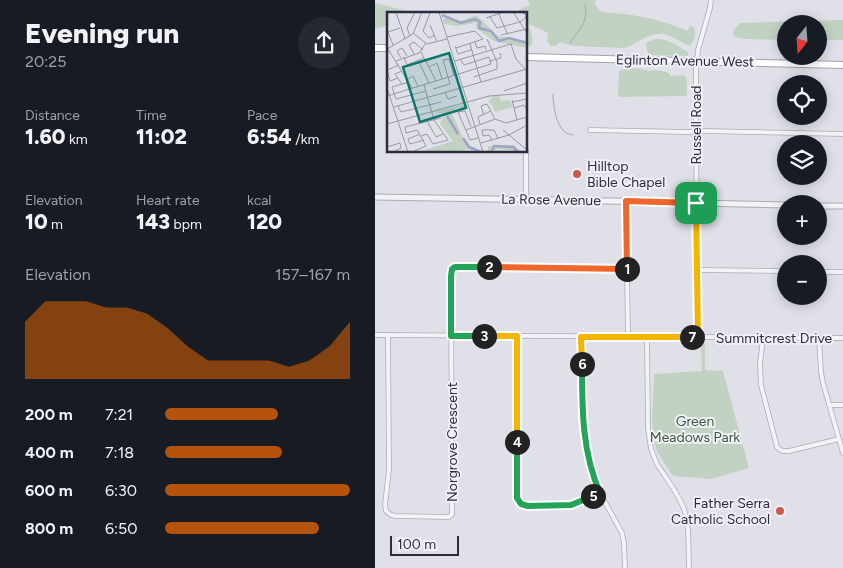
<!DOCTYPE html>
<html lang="en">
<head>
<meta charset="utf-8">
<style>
  body { margin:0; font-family:Figtree,sans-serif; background:#242831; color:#f1f3f6; height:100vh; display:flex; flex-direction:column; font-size:19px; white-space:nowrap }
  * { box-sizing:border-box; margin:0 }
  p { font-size:16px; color:#9ea1a6 }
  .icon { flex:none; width:28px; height:28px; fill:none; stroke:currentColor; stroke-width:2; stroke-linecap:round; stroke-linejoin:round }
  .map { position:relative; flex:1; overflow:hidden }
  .drawer { display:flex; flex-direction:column; background:#171b24; width:375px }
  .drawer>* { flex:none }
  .needle { width:32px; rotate:197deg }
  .tools { position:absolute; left:402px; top:15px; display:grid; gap:10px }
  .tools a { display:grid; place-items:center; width:50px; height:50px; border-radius:50%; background:#171b24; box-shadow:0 2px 12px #0003; font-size:25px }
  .scale { position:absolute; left:15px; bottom:12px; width:69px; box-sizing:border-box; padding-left:5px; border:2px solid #2a2c3f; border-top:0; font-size:14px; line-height:18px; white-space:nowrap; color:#2a2c3f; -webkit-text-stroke:4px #f0f0f6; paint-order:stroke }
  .pin { position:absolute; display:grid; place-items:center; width:42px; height:42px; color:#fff; margin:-21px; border-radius:10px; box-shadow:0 2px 8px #0006 }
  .km { position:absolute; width:25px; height:25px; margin:-12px; border-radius:50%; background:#222; color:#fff; font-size:14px; line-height:25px; text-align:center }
  .round { display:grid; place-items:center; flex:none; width:52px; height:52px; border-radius:26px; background:#242831 }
  .overview { display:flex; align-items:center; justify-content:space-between; height:85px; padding:0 25px }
  h1 { font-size:28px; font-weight:800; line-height:38px }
  .stats { display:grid; grid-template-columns:repeat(3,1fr); gap:8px; height:85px; padding:5px 25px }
  .stats div { display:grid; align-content:center }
  .stats b { font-size:21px; font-weight:800 }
  .stats small { font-size:14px; font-weight:400 }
  .stats p { font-size:14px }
  .chart { height:140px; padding:10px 25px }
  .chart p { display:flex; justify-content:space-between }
  .chart svg { width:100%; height:90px; margin-top:5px; fill:#b45309; opacity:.7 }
  ul { padding:0 25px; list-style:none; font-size:16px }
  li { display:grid; grid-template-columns:80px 60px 1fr; align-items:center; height:38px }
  li i { height:12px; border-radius:6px; background:#b45309 }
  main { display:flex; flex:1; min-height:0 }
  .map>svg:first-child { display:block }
  .green { fill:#c2d2c2 }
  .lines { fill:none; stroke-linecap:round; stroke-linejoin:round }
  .stream { stroke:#9da6c6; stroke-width:1 }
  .minor-casing { stroke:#a9abb5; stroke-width:5.5 }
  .tertiary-casing { stroke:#a9abb5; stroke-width:7 }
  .primary-casing { stroke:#a0a3b3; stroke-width:8 }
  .minor { stroke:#f3f3f7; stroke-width:4 }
  .tertiary { stroke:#f3f3f7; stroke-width:5 }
  .primary { stroke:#fff; stroke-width:6 }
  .split-1-casing { stroke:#fff; stroke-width:10 }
  .split-2-casing { stroke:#fff; stroke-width:10 }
  .split-3-casing { stroke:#fff; stroke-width:10 }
  .split-4-casing { stroke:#fff; stroke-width:10 }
  .split-5-casing { stroke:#fff; stroke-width:10 }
  .split-6-casing { stroke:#fff; stroke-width:10 }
  .split-7-casing { stroke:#fff; stroke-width:10 }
  .split-8-casing { stroke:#fff; stroke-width:10 }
  .split-1 { stroke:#f0652b; stroke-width:6 }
  .split-2 { stroke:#f0652b; stroke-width:6 }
  .split-3 { stroke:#22a559; stroke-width:6 }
  .split-4 { stroke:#f5b400; stroke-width:6 }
  .split-5 { stroke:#22a559; stroke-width:6 }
  .split-6 { stroke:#22a559; stroke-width:6 }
  .split-7 { stroke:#f5b400; stroke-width:6 }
  .split-8 { stroke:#f5b400; stroke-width:6 }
  .poi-dot { fill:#c65b4c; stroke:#f0f0f6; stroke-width:2 }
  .labels { text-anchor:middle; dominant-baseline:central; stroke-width:4; stroke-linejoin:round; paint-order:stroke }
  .street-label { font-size:14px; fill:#2a2c3f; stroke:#f0f0f6 }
  .poi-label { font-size:14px; fill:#2a2c3f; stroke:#f0f0f6; text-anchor:start }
  .park-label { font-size:14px; fill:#385a3b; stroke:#f0f0f6 }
  .inset-river { fill:none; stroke:#9da6c6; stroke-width:2.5 }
  .inset-road { fill:none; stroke:#9799a4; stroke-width:1 }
  .view { fill:#0f766e; fill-opacity:0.15; stroke:#0f766e; stroke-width:2.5 }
  .inset-edge { fill:none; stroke:#2a2c3f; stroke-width:2.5 }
</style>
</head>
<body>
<main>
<section class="drawer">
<div class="overview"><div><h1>Evening run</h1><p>20:25</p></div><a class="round"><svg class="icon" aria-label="share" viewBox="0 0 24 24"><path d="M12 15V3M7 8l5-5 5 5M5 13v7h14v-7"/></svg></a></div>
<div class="stats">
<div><p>Distance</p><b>1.60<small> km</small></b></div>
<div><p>Time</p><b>11:02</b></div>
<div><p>Pace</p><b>6:54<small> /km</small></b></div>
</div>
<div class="stats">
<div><p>Elevation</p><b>10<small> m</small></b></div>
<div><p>Heart rate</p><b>143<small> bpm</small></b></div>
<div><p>kcal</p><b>120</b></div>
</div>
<div class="chart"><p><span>Elevation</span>157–167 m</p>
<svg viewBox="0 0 160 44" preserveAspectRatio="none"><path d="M0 44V16L10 6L20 6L30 6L40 9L50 9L60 12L70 19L80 28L90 35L100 35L110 35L120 35L130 38L140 35L150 28L160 16V44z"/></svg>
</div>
<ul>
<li><b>200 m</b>7:21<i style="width:61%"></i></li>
<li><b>400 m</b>7:18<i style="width:63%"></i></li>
<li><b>600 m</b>6:30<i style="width:100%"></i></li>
<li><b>800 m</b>6:50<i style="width:83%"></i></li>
</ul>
</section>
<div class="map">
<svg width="468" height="568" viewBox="0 0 468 568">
  <rect width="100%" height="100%" fill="#e0e1e8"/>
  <g class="green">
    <path d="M153,0H222L219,3L226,12C251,14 274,16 297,25C302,27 307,28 312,31L315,26L319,27C321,34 320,40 315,46C307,43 296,35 289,34C272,32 264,44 249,48L199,46L185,42L181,46H175L172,40L173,33L156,25H154C155,32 160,39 156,46H151V14H140L147,8L155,5Z"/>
    <polygon points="0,3 37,12 51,14 14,14 14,25 0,29"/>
    <polygon points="468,20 468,40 444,40 444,24 411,24 411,40 370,39 360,37 358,34 359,30 365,23"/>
    <path d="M280,39C292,38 303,46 313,52V56L273,55L271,43Z"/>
    <polygon points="262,68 274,71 280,70 292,72 296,76 309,75 312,79 312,96 243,97 244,71 250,69"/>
    <polygon points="326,344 330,344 330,370 348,371 374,468 336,479 298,476 281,450 277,423 279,374 327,371"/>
  </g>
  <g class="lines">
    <g class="stream">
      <path d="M195,43C204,29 214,22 210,4"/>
      <path d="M178,94C178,105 181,125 190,132C192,134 195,134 198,135"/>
    </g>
    <g class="minor-casing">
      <g id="minor">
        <polyline points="215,130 313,132 328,131 468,134"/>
        <polyline points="151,151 151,199"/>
        <polyline points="251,201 253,337"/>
        <polyline points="322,270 411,271"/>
        <polyline points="444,272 468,272"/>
        <polyline points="0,335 468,338"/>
        <path d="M13,335L14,469L10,505L11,511L16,515L21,516L74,517L77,514V511L76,276C76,270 78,267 84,266L252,269"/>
        <path d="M142,336V499C144,504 147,505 153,505H195L225,493"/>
        <polyline points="206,337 207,401 210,444 214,461 225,493 247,533 249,543 250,568"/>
        <polyline points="323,337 321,131 321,70 323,50 335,8 336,0"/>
        <path d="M272,338L273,428L276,449L282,464C291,478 303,493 309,509C315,527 313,548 314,568"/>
        <polyline points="388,338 385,364 386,385 402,447 407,451 414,451 464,439"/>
        <polyline points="444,338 446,372 448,383 468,453"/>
        <polyline points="455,405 468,405"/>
      </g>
    </g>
    <g class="tertiary-casing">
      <g id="tertiary">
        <polyline points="0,197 189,200 411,205"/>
        <polyline points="444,206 468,206"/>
      </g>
    </g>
    <g class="primary-casing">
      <g id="primary">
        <polyline points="0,48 14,48"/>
        <polyline points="151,57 468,65"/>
      </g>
    </g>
    <use href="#minor" class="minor"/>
    <use href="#tertiary" class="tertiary"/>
    <use href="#primary" class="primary"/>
  </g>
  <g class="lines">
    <g class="split-1-casing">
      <polyline id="split-1" points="252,269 251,201 321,203"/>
    </g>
    <g class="split-2-casing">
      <polyline id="split-2" points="114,267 252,269"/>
    </g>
    <g class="split-3-casing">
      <polyline id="split-3" points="109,336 76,336 76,276 77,269 80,267 114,267"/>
    </g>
    <g class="split-4-casing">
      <polyline id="split-4" points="109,336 142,336 142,442"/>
    </g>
    <g class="split-5-casing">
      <polyline id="split-5" points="142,442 142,498 146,504 153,506 196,505 218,496"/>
    </g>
    <g class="split-6-casing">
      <path id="split-6" d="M207,364C207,409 207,452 225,493L218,496"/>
    </g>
    <g class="split-7-casing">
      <polyline id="split-7" points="207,364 206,337 317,337"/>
    </g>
    <g class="split-8-casing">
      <polyline id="split-8" points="317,337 323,337 321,203"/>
    </g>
    <use href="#split-1" class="split-1"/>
    <use href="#split-2" class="split-2"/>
    <use href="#split-3" class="split-3"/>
    <use href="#split-4" class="split-4"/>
    <use href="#split-5" class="split-5"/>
    <use href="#split-6" class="split-6"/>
    <use href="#split-7" class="split-7"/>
    <use href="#split-8" class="split-8"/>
  </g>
  <g class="poi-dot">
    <circle cx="202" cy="174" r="5"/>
    <circle cx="405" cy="511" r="5"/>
  </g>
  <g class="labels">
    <g class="street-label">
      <text transform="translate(310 61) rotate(1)">Eglinton Avenue West</text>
      <text transform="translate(321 125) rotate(-90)">Russell Road</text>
      <text transform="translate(176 200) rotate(1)">La Rose Avenue</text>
      <text x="399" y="338">Summitcrest Drive</text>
      <text transform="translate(77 442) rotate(-90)">Norgrove Crescent</text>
    </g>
    <g class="poi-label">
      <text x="212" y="166">Hilltop<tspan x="212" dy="16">Bible Chapel</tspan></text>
      <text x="395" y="503" text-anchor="end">Father Serra<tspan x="395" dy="16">Catholic School</tspan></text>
    </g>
    <g class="park-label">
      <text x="320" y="421">Green<tspan x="320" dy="16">Meadows Park</tspan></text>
    </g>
  </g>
  <g transform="translate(12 12)">
    <rect width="140" height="140" fill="#e0e1e8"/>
    <path d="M89,3L111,24L140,29V36L107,29L89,16V11L70,14L57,12L56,8L59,5L74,9ZM108,83H115L112,84L114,89L123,88L126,95L108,100L104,91H101L106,84L88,89L83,94L86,90H84ZM80,92L81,96H69L64,100L79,132L96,140L78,137L75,140H32L66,129L53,112L57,102L47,100ZM127,133L135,140L111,137L101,140V134Z" fill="#c2d2c2"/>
    <path class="inset-river" d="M55,3L74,11L88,7L93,10L92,16L104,19L112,29L122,26L140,31M60,104L71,122M76,126L82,135L94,140M105,140L107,134L126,135L131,140"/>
    <path class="inset-road" d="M9,0L18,27M52,0L96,140M111,0L120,21M126,0L140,21M43,1L36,19L42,26L48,23M103,5L110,16L133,10L139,5V3L137,1H136L138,2M99,6L117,0M43,13L50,30M26,21L40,32L60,27M114,23L140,17M23,24L20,16L28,0M60,25L88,19L96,27L69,36M88,30L90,36L98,34L99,38M83,32L94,70M6,33L1,20L13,16M68,34L71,42L84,38M0,37L26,22L35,0M1,37L25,76M34,40L49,69M27,42L22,33L27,30L36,38M17,45L20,53L37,46M14,46L10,39L15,36L20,44M31,48L42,71M9,49L32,41L39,31M68,49L124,32L129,47L138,57M103,49L114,46L113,41M42,55L50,51L55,67M15,59L8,62L15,72M87,65L110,57V50L100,27M11,66L3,69L0,58L12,53M21,67L26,64L31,74M22,70L5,75L9,87L39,79M0,76L21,140M46,77L63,72L56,48L62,47L67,64M117,79L140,71M58,81L61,87L70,84M0,84L104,52L102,45L77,53L73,47M125,88L130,108M125,90L140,87M11,94L14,100L54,90M7,95L140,57M127,96L137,93L140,98M97,103L94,94L100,92L108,107M40,109L49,125L56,122M0,112L102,84L140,81M93,112L91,105L104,99M84,115L78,99L71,100L83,128L91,126M79,118L108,107L119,111L140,105M116,118L140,138M33,122L21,127L23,132L37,128M34,124L40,122L46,132L61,128L47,108L37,73M105,128L102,123L96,124L95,118H107L111,126M94,131L122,123L140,113M0,135L13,131L14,136L6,140M25,140L39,134L30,118L19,121L18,115L54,106"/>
    <path class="view" d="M62,41L79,96L33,110L16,55Z"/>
    <rect width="140" height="140" class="inset-edge"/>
  </g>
</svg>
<div class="tools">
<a><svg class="needle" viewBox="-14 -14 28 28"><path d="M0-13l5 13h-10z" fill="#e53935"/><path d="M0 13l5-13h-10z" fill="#9ea1a6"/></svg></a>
<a><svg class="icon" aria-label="locate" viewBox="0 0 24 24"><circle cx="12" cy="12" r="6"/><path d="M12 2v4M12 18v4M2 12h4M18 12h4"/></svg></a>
<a><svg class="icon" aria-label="layers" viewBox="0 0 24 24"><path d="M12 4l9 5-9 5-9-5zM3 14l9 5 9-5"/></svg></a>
<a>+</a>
<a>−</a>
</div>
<div class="scale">100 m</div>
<div class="pin" style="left:321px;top:203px;background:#1e9e55"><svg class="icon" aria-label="arrive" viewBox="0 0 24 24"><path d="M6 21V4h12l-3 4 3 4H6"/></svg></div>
<b class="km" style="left:252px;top:269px">1</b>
<b class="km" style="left:114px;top:267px">2</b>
<b class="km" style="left:109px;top:336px">3</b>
<b class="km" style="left:142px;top:442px">4</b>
<b class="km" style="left:218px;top:496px">5</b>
<b class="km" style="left:207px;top:364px">6</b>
<b class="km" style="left:317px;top:337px">7</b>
</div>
</main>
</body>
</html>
